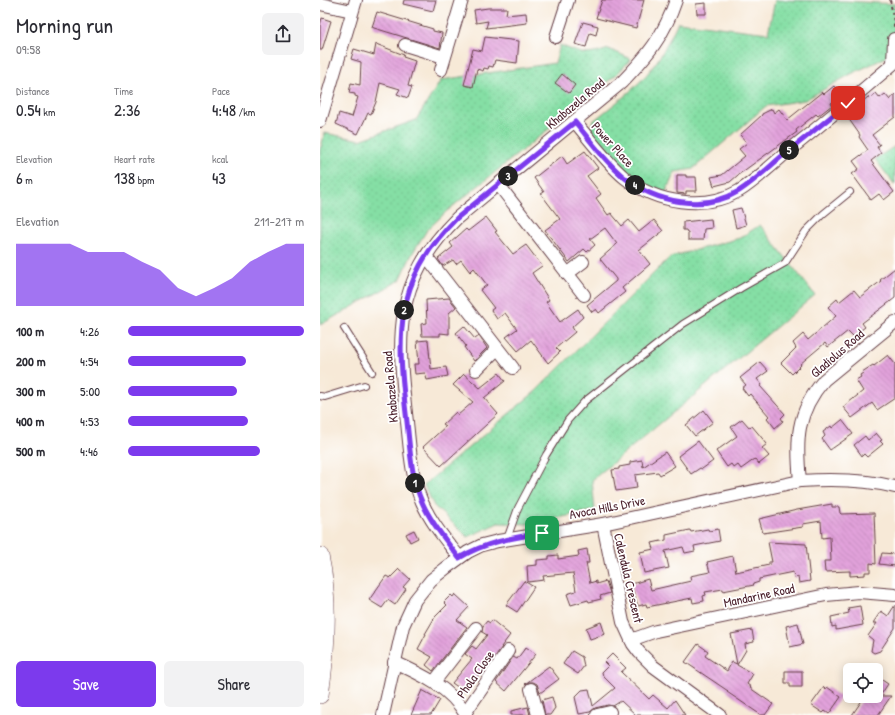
<!DOCTYPE html>
<html lang="en">
<head>
<meta charset="utf-8">
<style>
  body { margin:0; font-family:"Patrick Hand",sans-serif; background:#f2f2f3; color:#2b2b33; height:100vh; display:flex; flex-direction:column; font-size:15px; white-space:nowrap }
  * { box-sizing:border-box; margin:0 }
  p { font-size:13px; color:#7c7c81 }
  .icon { flex:none; width:22px; height:22px; fill:none; stroke:currentColor; stroke-width:2; stroke-linecap:round; stroke-linejoin:round }
  .map { position:relative; flex:1; overflow:hidden }
  .side { display:flex; flex-direction:column; background:#fff; width:320px }
  .side>* { flex:none }
  .controls { position:absolute; left:523px; top:663px; display:grid; gap:8px }
  .controls a { display:grid; place-items:center; width:40px; height:40px; border-radius:6px; background:#fff; box-shadow:0 2px 10px #0003; font-size:20px }
  .pin { position:absolute; display:grid; place-items:center; width:34px; height:34px; color:#fff; margin:-17px; border-radius:8px; box-shadow:0 2px 6px #0006 }
  .km { position:absolute; width:20px; height:20px; margin:-10px; border-radius:50%; background:#222; color:#fff; font-size:11px; line-height:20px; text-align:center }
  .round { display:grid; place-items:center; flex:none; width:42px; height:42px; border-radius:6px; background:#f2f2f3 }
  .summary { display:flex; align-items:center; justify-content:space-between; height:68px; padding:0 16px }
  h1 { font-size:22px; font-weight:600; line-height:30px }
  .figures { display:grid; grid-template-columns:repeat(3,1fr); gap:6px; height:68px; padding:4px 16px }
  .figures div { display:grid; align-content:center }
  .figures b { font-size:17px; font-weight:600 }
  .figures small { font-size:11px; font-weight:400 }
  .figures p { font-size:11px }
  .chart { height:112px; padding:8px 16px }
  .chart p { display:flex; justify-content:space-between }
  .chart svg { width:100%; height:72px; margin-top:4px; fill:#7c3aed; opacity:.7 }
  .primary-button { display:flex; gap:8px; margin-top:auto; padding:8px 16px }
  .primary-button a { flex:1; height:46px; border-radius:6px; background:#7c3aed; color:#fff; font-size:16px; font-weight:600; line-height:46px; text-align:center }
  .primary-button a+a { background:#f2f2f3; color:#2b2b33 }
  ul { padding:0 16px; list-style:none; font-size:13px }
  li { display:grid; grid-template-columns:64px 48px 1fr; align-items:center; height:30px }
  li i { height:10px; border-radius:5px; background:#7c3aed }
  main { display:flex; flex:1; min-height:0 }
  .map>svg:first-child { display:block }
  .grass { fill:url(#grass-dots); stroke:#687f68 }
  .building { fill:url(#building-back-hatch) }
  .lines { fill:none; stroke-linecap:round; stroke-linejoin:round }
  .lane-casing { stroke:#643d45; stroke-width:8 }
  .street-casing { stroke:#643d45; stroke-width:14 }
  .secondary-casing { stroke:#643d45; stroke-width:18 }
  .path { stroke:#643d45; stroke-width:2; stroke-dasharray:3 3; stroke-linecap:butt }
  .lane { stroke:#fff; stroke-width:6 }
  .street { stroke:#fff; stroke-width:12 }
  .secondary { stroke:#fff; stroke-width:17 }
  .route-casing { stroke:#fff; stroke-width:8 }
  .route { stroke:#7c3aed; stroke-width:5 }
  .labels { text-anchor:middle; dominant-baseline:central; stroke-width:3.5; stroke-linejoin:round; paint-order:stroke }
  .street-label { font-size:13px; fill:#4a1f2b; stroke:#fff }
</style>
</head>
<body>
<main>
<section class="side">
<div class="summary"><div><h1>Morning run</h1><p>09:58</p></div><a class="round"><svg class="icon" aria-label="share" viewBox="0 0 24 24"><path d="M12 15V3M7 8l5-5 5 5M5 13v7h14v-7"/></svg></a></div>
<div class="figures">
<div><p>Distance</p><b>0.54<small> km</small></b></div>
<div><p>Time</p><b>2:36</b></div>
<div><p>Pace</p><b>4:48<small> /km</small></b></div>
</div>
<div class="figures">
<div><p>Elevation</p><b>6<small> m</small></b></div>
<div><p>Heart rate</p><b>138<small> bpm</small></b></div>
<div><p>kcal</p><b>43</b></div>
</div>
<div class="chart"><p><span>Elevation</span>211–217 m</p>
<svg viewBox="0 0 160 44" preserveAspectRatio="none"><path d="M0 44V6L10 6L20 6L30 6L40 11L50 11L60 11L70 17L80 22L90 33L100 38L110 33L120 27L130 17L140 11L150 6L160 6V44z"/></svg>
</div>
<ul>
<li><b>100 m</b>4:26<i style="width:100%"></i></li>
<li><b>200 m</b>4:54<i style="width:67%"></i></li>
<li><b>300 m</b>5:00<i style="width:62%"></i></li>
<li><b>400 m</b>4:53<i style="width:68%"></i></li>
<li><b>500 m</b>4:46<i style="width:75%"></i></li>
</ul>
<div class="primary-button"><a>Save</a><a>Share</a></div>
</section>
<div class="map">
<svg width="575" height="715" viewBox="0 0 575 715">
  <defs>
    <pattern id="grass-dots" width="8" height="8" patternUnits="userSpaceOnUse"><rect width="8" height="8" fill="#85dfa5"/><path d="M2 2h.1M6 6h.1" fill="none" stroke="#74bf8e" stroke-width="1.8" stroke-linecap="round"/></pattern>
    <pattern id="building-back-hatch" width="6" height="6" patternUnits="userSpaceOnUse"><rect width="6" height="6" fill="#e2a2db"/><path d="M-1 5l2 2M0 0l6 6M5-1l2 2" fill="none" stroke="#b983b2"/></pattern>
  </defs>
  <rect width="100%" height="100%" fill="#fff"/>
  <filter id="ink" filterUnits="userSpaceOnUse"><feTurbulence type="fractalNoise" baseFrequency=".025" numOctaves="2"/><feDisplacementMap in="SourceGraphic" scale="8" xChannelSelector="R" yChannelSelector="G"/><feConvolveMatrix kernelMatrix="1 2 1 2 8 2 1 2 1" color-interpolation-filters="sRGB"/></filter>
  <filter id="wash" filterUnits="userSpaceOnUse"><feTurbulence type="fractalNoise" baseFrequency=".012" numOctaves="4" result="noise"/><feDisplacementMap in="SourceGraphic" scale="16" xChannelSelector="R" yChannelSelector="G"/><feGaussianBlur stdDeviation="0.9" result="paint"/><feColorMatrix in="noise" values="0 0 0 0 0 0 0 0 0 0 0 0 0 0 0 0 0 1.4 0 .05"/><feComposite in="paint" operator="in"/></filter>
  <g filter="url(#wash)">
    <rect width="100%" height="100%" fill="#f7e9d7"/>
    <g class="grass">
      <path d="M455,0L526,1L575,4V53L531,74L485,100L446,106L373,169L355,172L344,196L304,173L271,134L272,122C293,105 316,89 332,68C343,54 350,38 358,22L448,33Z"/>
      <path d="M240,45C263,54 264,57 289,49L311,59L297,74L127,211L107,230L92,254L80,280L0,325V150L5,133L40,140L96,120L121,80L235,63Z"/>
      <polygon points="575,146 575,185 555,159"/>
      <polygon points="440,225 495,295 272,480 275,510 211,524 178,523 148,537 114,506 104,485 216,391 350,257 420,238"/>
    </g>
    <g id="blocks">
      <g class="building">
        <polygon points="84,0 116,0 113,11 83,4"/>
        <polygon points="282,0 324,0 316,28 276,18"/>
        <polygon points="386,3 386,14 377,14 376,4"/>
        <polygon points="168,8 187,8 186,15 206,13 207,23 166,28 168,21 156,23 154,10"/>
        <polygon points="57,12 113,29 113,31 122,33 120,48 54,28 52,27"/>
        <polygon points="2,18 11,21 2,50 0,50 0,25"/>
        <polygon points="263,22 278,26 276,35 270,33 266,47 255,44"/>
        <polygon points="165,37 199,41 197,63 175,60 173,67 169,66 168,69 164,68 163,71 157,69 153,87 144,85 153,49 162,51"/>
        <polygon points="56,44 84,55 83,57 95,61 88,86 92,87 88,98 77,94 80,89 60,83 56,102 51,114 48,113 38,134 16,124 19,113 32,117 38,97 35,96 35,94 29,93 31,83 40,85 41,62 31,59 34,49 54,55"/>
        <polygon points="242,74 255,85 249,93 235,83"/>
        <polygon points="514,86 521,95 521,97 511,103 512,105 498,116 496,114 476,130 477,132 418,175 410,182 394,186 391,177 402,175 425,156 419,149 427,143 420,135 442,115 442,114 452,109 454,113 459,109 467,120 502,92 504,94"/>
        <polygon points="556,93 560,98 565,94 570,100 575,94 575,117 552,135 560,145 557,147 561,153 551,161 574,192 564,200 559,194 551,200 532,174 539,169 533,161 548,150 539,137 540,135 526,115 548,97 549,99"/>
        <polygon points="265,151 278,168 267,176 281,194 276,198 288,215 291,213 302,226 309,220 319,232 334,220 343,231 319,250 330,264 302,288 305,292 279,313 276,309 272,312 267,305 296,281 296,279 280,259 297,244 285,228 270,239 275,245 267,252 264,249 249,262 225,230 240,219 221,194 224,192 214,178 242,156 247,164"/>
        <polygon points="357,175 366,175 366,177 376,177 377,191 366,191 366,194 357,193"/>
        <polygon points="421,208 426,225 416,228 412,210"/>
        <polygon points="166,217 177,231 175,232 193,254 206,245 222,266 212,273 229,300 226,302 240,322 258,309 263,317 252,327 255,332 236,348 240,352 228,363 211,340 198,351 186,337 197,329 185,313 177,319 171,310 174,308 160,290 167,285 154,268 150,272 141,260 136,264 133,260 123,266 118,259 133,247 130,243 146,229 148,231"/>
        <polygon points="391,219 392,228 384,229 383,240 368,240 368,232 367,232 366,230 363,230 363,222"/>
        <polygon points="575,268 575,298 542,323 545,327 533,336 528,331 508,347 505,343 480,364 481,365 472,374 461,363 476,348 473,343 483,334 488,340 516,316 508,307 517,299 519,302 534,290 540,297 561,281 560,280"/>
        <polygon points="129,298 136,307 129,313 129,334 120,333 120,336 102,336 101,324 107,323 106,300"/>
        <polygon points="144,326 155,339 159,336 167,348 154,361 144,347 146,346 136,333"/>
        <polygon points="108,340 111,369 126,367 128,376 107,380 105,373 95,374 94,364 99,364 97,341"/>
        <polygon points="568,355 575,364 575,398 557,410 552,403 532,418 523,407 543,391 536,380 541,377 540,375 543,373 542,372 553,365 554,366"/>
        <polygon points="440,362 448,371 437,379 442,385 440,386 465,414 461,418 463,421 455,428 447,418 449,416 430,394 428,396 422,388 426,385 420,378"/>
        <polygon points="179,373 185,381 164,398 178,414 121,466 103,447 126,426 123,424 136,412 138,415 153,402 133,385 144,374 160,388"/>
        <polygon points="384,410 393,422 375,436 366,425"/>
        <polygon points="422,419 429,427 432,426 447,444 442,448 449,456 439,464 435,459 421,469 418,465 414,468 411,464 407,467 396,451 417,436 411,427"/>
        <polygon points="522,420 533,434 510,450 502,439 505,436 503,432 511,426 512,428"/>
        <polygon points="556,433 562,440 560,441 563,444 547,457 544,454 542,456 534,445 545,436 548,440"/>
        <polygon points="378,441 393,461 382,469 380,468 371,474 358,456"/>
        <polygon points="345,452 355,466 340,475 338,472 315,475 317,488 296,491 292,470 299,469 299,467 310,465 310,462 322,460 323,467"/>
        <polygon points="512,504 512,507 519,507 520,513 521,514 554,513 556,564 550,563 550,572 545,572 545,575 530,576 530,571 505,572 504,561 511,561 510,537 502,538 501,521 483,524 483,527 443,533 439,519 477,510"/>
        <polygon points="388,529 389,531 398,529 400,541 374,546 375,551 365,553 363,547 345,551 349,568 324,573 320,552 334,549 332,543 346,540 346,535 370,530 371,532"/>
        <polygon points="94,530 98,538 90,542 86,534"/>
        <polygon points="448,542 486,544 490,581 479,583 478,577 474,578 473,572 439,579 439,582 433,584 434,585 403,591 403,589 385,592 386,595 383,596 384,601 373,603 372,598 327,607 326,604 318,606 312,588 313,588 312,584 328,579 331,590 371,581 370,576 390,572 387,562 413,556 416,572 449,565 449,562 452,562"/>
        <polygon points="267,549 269,563 266,563 270,583 276,581 276,584 286,581 290,593 280,596 281,599 269,602 268,600 251,605 247,594 256,591 253,573 223,576 224,580 208,582 207,566 217,565 217,560 229,559 229,556 238,555 238,559 259,556 258,551"/>
        <polygon points="562,553 575,554 575,566 559,564"/>
        <polygon points="79,569 90,579 83,587 86,589 75,605 68,600 62,608 49,600 66,576 70,578"/>
        <polygon points="204,581 214,587 197,612 186,605"/>
        <polygon points="135,594 149,607 137,620 147,627 113,671 106,665 112,657 98,649 106,634 105,634 115,617 127,605 124,602 131,595 133,597"/>
        <polygon points="575,605 575,628 560,651 554,653 551,651 553,640 548,636 557,623 553,623 561,611 568,616"/>
        <polygon points="540,606 543,625 516,630 516,626 512,627 511,617 529,613 528,608"/>
        <polygon points="172,620 190,635 181,647 182,647 163,673 161,672 145,692 132,683 152,659 145,654 152,646 156,649 167,635 162,632 163,626 167,621 170,623"/>
        <polygon points="281,622 285,634 270,639 266,628"/>
        <polygon points="478,623 483,644 470,647 466,626"/>
        <polygon points="432,630 434,642 425,644 426,650 417,665 433,674 427,684 431,687 430,688 453,704 445,715 441,715 407,692 408,691 365,662 378,644 388,651 385,656 407,671 412,662 417,664 411,634"/>
        <polygon points="206,647 216,654 186,691 176,682 193,657 197,659"/>
        <polygon points="252,651 262,657 264,666 258,674 243,664"/>
        <polygon points="292,654 306,668 301,672 329,699 333,695 348,708 355,700 365,715 316,715 301,701 293,706 288,705 275,708 270,712 259,714 255,697 262,690 269,689 273,706 295,688 283,676 282,672 288,666 284,662"/>
        <polygon points="229,666 239,679 220,693 217,684 213,682 209,682 205,684"/>
        <polygon points="465,671 482,671 482,687 470,687 470,683 465,683"/>
        <polygon points="556,676 568,684 560,696 571,696 558,715 532,715 545,696 556,696"/>
        <polygon points="504,687 506,689 507,687 521,697 509,714 505,711 503,713 491,705"/>
        <polygon points="102,690 120,700 111,715 91,715"/>
        <polygon points="232,697 235,708 230,715 225,715 222,700"/>
        <polygon points="208,707 210,715 191,715 191,711"/>
      </g>
    </g>
  </g>
  <g filter="url(#ink)">
    <use href="#blocks" fill-opacity="0" stroke="#643d45" stroke-width="1"/>
    <g class="lines">
      <g class="lane-casing">
        <g id="lane">
          <polyline points="24,328 52,372"/>
          <polyline points="0,396 5,397 44,385"/>
          <polyline points="187,539 198,508 226,455 248,420 265,401 363,324 421,288 465,263 486,231 503,214 530,192"/>
        </g>
      </g>
      <g class="street-casing">
        <g id="street">
          <polyline points="0,4 32,11"/>
          <polyline points="236,37 248,0"/>
          <polyline points="85,45 124,57"/>
          <polyline points="121,70 142,0"/>
          <polyline points="0,121 36,0"/>
          <path d="M255,122C271,141 286,162 305,178C336,203 384,211 419,191C434,182 452,165 466,153C502,124 538,94 573,64L574,39"/>
          <polyline points="178,184 264,295"/>
          <polyline points="106,256 193,368"/>
          <polyline points="247,274 263,262"/>
          <polyline points="156,370 177,349"/>
          <path d="M480,481C476,440 476,413 504,380L575,322"/>
          <polyline points="283,524 303,622 313,644 319,652 333,666 400,715"/>
          <path d="M139,557C126,540 111,523 102,502C91,477 90,449 87,422C77,338 72,283 137,218L302,82C328,55 344,36 356,0"/>
          <polyline points="311,640 336,631 506,595 539,592 575,595"/>
          <path d="M74,662C101,674 131,688 146,715"/>
          <polyline points="114,682 156,628"/>
          <polyline points="211,689 218,715"/>
          <polyline points="145,713 188,651"/>
          <path d="M63,715L83,626L95,600L111,580L126,568L148,552L162,545L178,541L283,524L480,481C511,479 544,479 575,487"/>
          <polyline points="277,715 290,712"/>
        </g>
      </g>
      <g class="secondary-casing">
        <path id="secondary" d="M0,556C10,601 7,649 0,695"/>
      </g>
      <polyline class="path" points="570,0 574,22 574,28"/>
      <use href="#lane" class="lane"/>
      <use href="#street" class="street"/>
      <use href="#secondary" class="secondary"/>
    </g>
  </g>
  <g class="lines" filter="url(#ink)">
    <g class="route-casing">
      <path id="route" d="M222,533C191,538 166,542 139,558C126,540 111,523 102,502C91,477 90,449 87,422C77,338 72,282 137,218L255,122C271,141 286,163 305,178C336,203 385,212 419,191C435,181 448,168 462,156C484,139 506,121 528,103"/>
    </g>
    <use href="#route" class="route"/>
  </g>
  <g class="labels">
    <g class="street-label">
      <text transform="translate(255 103) rotate(-40)">Khabazela Road</text>
      <text transform="translate(293 144) rotate(48)">Power Place</text>
      <text transform="translate(517 353) rotate(-41)">Gladiolus Road</text>
      <text transform="translate(70 387) rotate(-95)">Khabazela Road</text>
      <text transform="translate(287 507) rotate(-11)">Avoca Hills Drive</text>
      <text transform="translate(309 578) rotate(77)">Calendula Crescent</text>
      <text transform="translate(439 595) rotate(-12)">Mandarine Road</text>
      <text transform="translate(155 674) rotate(-55)">Phola Close</text>
    </g>
  </g>
</svg>
<div class="controls">
<a><svg class="icon" aria-label="locate" viewBox="0 0 24 24"><circle cx="12" cy="12" r="6"/><path d="M12 2v4M12 18v4M2 12h4M18 12h4"/></svg></a>
</div>
<div class="pin" style="left:222px;top:533px;background:#1e9e55"><svg class="icon" aria-label="arrive" viewBox="0 0 24 24"><path d="M6 21V4h12l-3 4 3 4H6"/></svg></div>
<div class="pin" style="left:528px;top:103px;background:#d93025"><svg class="icon" aria-label="check" viewBox="0 0 24 24"><path d="M5 12l5 5 9-10"/></svg></div>
<b class="km" style="left:95px;top:483px">1</b>
<b class="km" style="left:84px;top:310px">2</b>
<b class="km" style="left:188px;top:176px">3</b>
<b class="km" style="left:315px;top:185px">4</b>
<b class="km" style="left:469px;top:150px">5</b>
</div>
</main>
</body>
</html>
